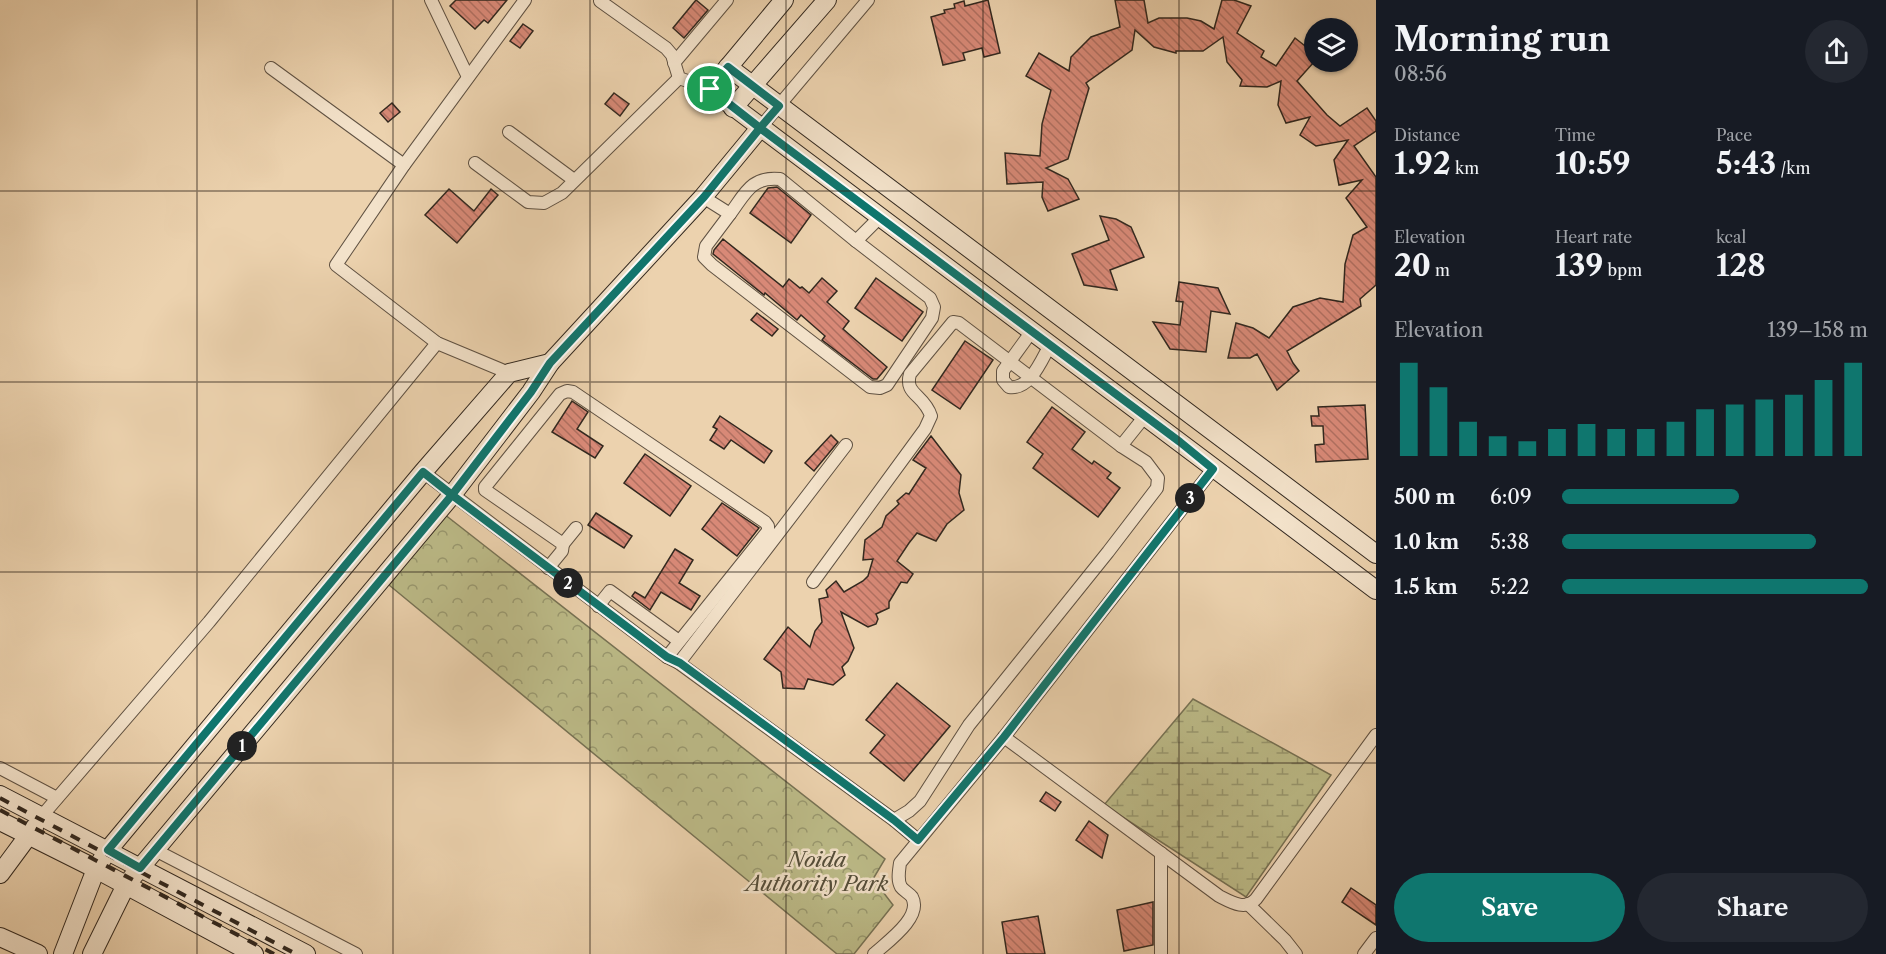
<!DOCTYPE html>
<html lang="en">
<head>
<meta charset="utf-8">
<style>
  body { margin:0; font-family:"Libre Caslon Text",serif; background:#242831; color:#f1f3f6; height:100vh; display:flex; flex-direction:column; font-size:22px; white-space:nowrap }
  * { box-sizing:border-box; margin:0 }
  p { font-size:20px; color:#9ea1a6 }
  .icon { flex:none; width:33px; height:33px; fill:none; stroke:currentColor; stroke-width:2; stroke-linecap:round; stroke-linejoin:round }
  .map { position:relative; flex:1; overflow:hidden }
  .sheet { display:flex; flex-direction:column; background:#171b24; width:510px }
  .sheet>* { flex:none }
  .buttons { position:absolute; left:1304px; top:18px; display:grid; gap:12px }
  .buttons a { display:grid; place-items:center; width:54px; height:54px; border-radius:50%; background:#171b24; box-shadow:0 2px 4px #0004; font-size:30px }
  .pin { position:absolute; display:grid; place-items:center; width:51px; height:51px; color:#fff; margin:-26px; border:3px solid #fff; border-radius:50%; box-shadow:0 2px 6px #0007 }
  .km { position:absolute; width:30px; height:30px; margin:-15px; border-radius:50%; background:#222; color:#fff; font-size:16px; line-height:30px; text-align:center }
  .round { display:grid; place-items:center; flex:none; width:63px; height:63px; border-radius:32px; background:#242831 }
  .head { display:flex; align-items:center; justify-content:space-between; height:102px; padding:0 18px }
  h1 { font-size:33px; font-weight:700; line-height:45px }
  .metrics { display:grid; grid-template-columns:repeat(3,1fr); gap:9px; height:102px; padding:6px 18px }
  .metrics div { display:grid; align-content:center }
  .metrics b { font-size:30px; font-weight:700 }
  .metrics small { font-size:16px; font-weight:400 }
  .metrics p { font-size:16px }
  .chart { height:168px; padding:12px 18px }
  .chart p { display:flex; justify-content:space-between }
  .chart svg { width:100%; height:108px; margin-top:6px; stroke:#0f766e; stroke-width:6 }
  .primary-button { display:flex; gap:12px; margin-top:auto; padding:12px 18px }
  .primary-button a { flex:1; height:69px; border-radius:36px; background:#0f766e; color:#fff; font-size:24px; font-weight:700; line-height:69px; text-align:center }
  .primary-button a+a { background:#242831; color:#f1f3f6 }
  ul { padding:0 18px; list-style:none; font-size:20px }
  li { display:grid; grid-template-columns:96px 72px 1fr; align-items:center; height:45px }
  li i { height:15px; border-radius:8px; background:#0f766e }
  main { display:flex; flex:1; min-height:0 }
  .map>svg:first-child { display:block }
  .wetland { fill:url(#wetland-marsh); stroke:#777254; stroke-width:1.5 }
  .park { fill:url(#park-crowns); stroke:#777254; stroke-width:1.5 }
  .building { fill:url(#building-back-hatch); stroke:#32281f; stroke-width:1.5 }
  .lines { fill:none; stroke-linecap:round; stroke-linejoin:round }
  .street-casing { stroke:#605243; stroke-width:14 }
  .secondary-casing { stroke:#32281f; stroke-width:20 }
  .street { stroke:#f3e2ca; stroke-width:12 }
  .secondary { stroke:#f3e2ca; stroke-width:18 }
  .rail { stroke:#32281f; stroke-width:4; stroke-dasharray:10 10; stroke-linecap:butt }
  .route-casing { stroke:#fff; stroke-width:12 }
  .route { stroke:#0f766e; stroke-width:8 }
  .grid { fill:none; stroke:#32281f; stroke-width:1.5; stroke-opacity:0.55 }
  .labels { text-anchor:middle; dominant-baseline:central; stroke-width:5; stroke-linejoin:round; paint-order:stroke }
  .park-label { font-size:21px; font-style:italic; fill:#544d39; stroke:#f3e2ca }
</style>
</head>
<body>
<main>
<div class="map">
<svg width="1376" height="954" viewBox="0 0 1376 954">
  <defs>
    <pattern id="wetland-marsh" width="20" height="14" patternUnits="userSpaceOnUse" patternTransform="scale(1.5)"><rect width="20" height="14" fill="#bcbb88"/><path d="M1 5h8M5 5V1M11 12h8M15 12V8" fill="none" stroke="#99986f"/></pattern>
    <pattern id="park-crowns" width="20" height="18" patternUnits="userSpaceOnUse" patternTransform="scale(1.5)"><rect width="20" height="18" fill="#bcbb88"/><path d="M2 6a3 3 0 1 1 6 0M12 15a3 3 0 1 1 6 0" fill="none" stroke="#99986f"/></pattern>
    <pattern id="building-back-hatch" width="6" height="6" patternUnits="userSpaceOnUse" patternTransform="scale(1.5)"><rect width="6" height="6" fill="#d88977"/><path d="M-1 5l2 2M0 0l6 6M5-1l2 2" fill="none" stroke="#b07061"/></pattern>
  </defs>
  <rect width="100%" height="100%" fill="#ecd2ae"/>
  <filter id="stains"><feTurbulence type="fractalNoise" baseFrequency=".00333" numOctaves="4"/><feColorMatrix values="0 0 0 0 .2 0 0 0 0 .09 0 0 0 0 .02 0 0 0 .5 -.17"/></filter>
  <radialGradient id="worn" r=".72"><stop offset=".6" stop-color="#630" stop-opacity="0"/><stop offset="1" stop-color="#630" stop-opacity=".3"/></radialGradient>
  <polygon class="wetland" points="1193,699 1331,775 1246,897 1104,805"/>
  <polygon class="park" points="444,514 885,859 873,879 893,905 854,954 837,954 389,585"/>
  <g class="building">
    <polygon points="456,0 507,0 488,23 484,20 475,29 450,6"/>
    <polygon points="696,0 708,10 684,38 673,28"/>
    <polygon points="988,0 1000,53 984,57 982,48 963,53 965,60 943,65 931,17 945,13 944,10 955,8 954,4 964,1 965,6"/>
    <polygon points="1115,0 1144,0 1148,23 1159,18 1187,18 1201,21 1214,29 1222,0 1234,0 1251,6 1237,33 1264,51 1261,57 1276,66 1295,38 1314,53 1314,62 1297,81 1327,115 1340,126 1367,108 1376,121 1376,131 1354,146 1376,177 1376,285 1360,299 1361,306 1287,351 1293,363 1299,371 1277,390 1257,354 1250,358 1228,358 1236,323 1253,328 1269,338 1293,307 1320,298 1343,302 1345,264 1353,235 1367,227 1346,198 1362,180 1339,185 1334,160 1348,140 1316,146 1300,135 1310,117 1286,123 1278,105 1281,81 1267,87 1240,86 1242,80 1227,62 1223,37 1203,51 1176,51 1176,53 1154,47 1135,30 1132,50 1086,83 1089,88 1068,159 1046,168 1068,179 1079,199 1048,211 1042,197 1043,182 1007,184 1005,153 1040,156 1042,124 1051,90 1026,76 1039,53 1069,71 1071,57 1091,37 1120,27"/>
    <polygon points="523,24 533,31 520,48 510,41"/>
    <polygon points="614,93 629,104 620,116 605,104"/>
    <polygon points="392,103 400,112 388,122 380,113"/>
    <polygon points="777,187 811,215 791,243 750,213 768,188"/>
    <polygon points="449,189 474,211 491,189 498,195 457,243 425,215"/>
    <polygon points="1100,216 1116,219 1131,227 1144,257 1110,270 1117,290 1084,285 1072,254 1109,240"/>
    <polygon points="723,239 783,287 789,279 800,288 802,287 809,293 822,278 837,291 827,302 849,321 843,329 887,367 877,379 873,379 822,340 825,336 801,315 797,320 765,293 764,295 744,279 713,254 714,250"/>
    <polygon points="876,278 923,312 902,341 855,308"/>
    <polygon points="1179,282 1218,288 1230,314 1211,311 1206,352 1170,349 1153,322 1180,325 1183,302 1176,301"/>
    <polygon points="757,313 778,329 772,336 751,320"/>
    <polygon points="965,341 993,360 960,409 932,390"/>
    <polygon points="572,401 588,412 577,429 603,446 595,458 552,432"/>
    <polygon points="1365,405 1368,459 1316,462 1315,445 1324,444 1323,426 1312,426 1311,416 1319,416 1318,407"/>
    <polygon points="1052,407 1085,432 1072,449 1092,464 1094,461 1111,473 1107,478 1120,488 1098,517 1033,468 1043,454 1027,442"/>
    <polygon points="720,416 772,451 764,463 731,440 724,449 710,440 717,429 713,427"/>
    <polygon points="831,435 838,442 814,471 805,463"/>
    <polygon points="931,436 961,475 959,493 964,510 947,524 936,541 917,533 909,543 897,561 913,574 907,583 901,582 889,602 889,608 876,614 878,619 876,624 868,627 841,612 854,648 848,661 842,667 845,675 833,685 808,679 804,689 783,688 781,672 764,659 788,627 810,647 815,631 822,622 819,599 828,597 826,590 836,581 844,592 863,581 868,576 873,559 863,560 865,540 882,527 886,516 899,504 897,501 906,493 909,494 926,468 913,460"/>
    <polygon points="645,454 691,486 670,516 624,483"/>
    <polygon points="722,503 759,528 737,556 702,529"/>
    <polygon points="596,513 632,536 624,548 588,525"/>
    <polygon points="675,549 693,560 679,583 700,596 691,610 661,592 650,610 632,596 635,592 645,598"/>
    <polygon points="897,683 950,726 904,781 870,753 885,735 866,720"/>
    <polygon points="1046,792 1061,802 1055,811 1040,801"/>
    <polygon points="1089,821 1108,835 1102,858 1076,840"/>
    <polygon points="1351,888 1376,905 1376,925 1342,902"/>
    <polygon points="1153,902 1153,945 1124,951 1117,910"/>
    <polygon points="1038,916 1045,954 1007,954 1002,922"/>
  </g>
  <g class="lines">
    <g class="street-casing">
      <g id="street">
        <polyline points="431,0 468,77"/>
        <polyline points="600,1 666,48 672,55 679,78 710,89"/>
        <polyline points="674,63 727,0"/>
        <polyline points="271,68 404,165"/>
        <polyline points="760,128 868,0"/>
        <polyline points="509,132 574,180"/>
        <polyline points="475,163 528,202 544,203 562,193 679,78"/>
        <polyline points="703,197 730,214 706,246 704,257 712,265 870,387 880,388 887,385 932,318 934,307 930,298 856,241 880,217"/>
        <path d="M730,214C745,194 751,176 780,179L856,241"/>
        <path d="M1032,331L1003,371V380L1009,387C1030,390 1041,361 1050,345"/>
        <polyline points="509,373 437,343 336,265 404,165 525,0"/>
        <polyline points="1121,446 1145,416"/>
        <polyline points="423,472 667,657 679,663 894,820 918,840"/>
        <polyline points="563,544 576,528"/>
        <polyline points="548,568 562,551 563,544 485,490 485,487 560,394 567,391 573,392 765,522 768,526 768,531 667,657"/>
        <path d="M813,582L925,429L931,416C924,394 904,395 910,374L953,322L959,323L1121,446L1146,462L1158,478L1157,488L1108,552L969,725L920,801L909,811L894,820"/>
        <polyline points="598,606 610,591 679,641"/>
        <polyline points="679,663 846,445"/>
        <path d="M1004,737L1219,896C1231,902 1245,911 1256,899L1376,735"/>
        <polyline points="0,768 57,798"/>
        <polyline points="41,817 209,622 437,343"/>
        <polyline points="155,850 356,954"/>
        <polyline points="1161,853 1161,954"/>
        <polyline points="1248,904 1285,940 1296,954"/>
        <path d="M874,954C887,942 923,917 912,897C909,893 904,891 901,887C897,880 899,871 900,863L1004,737L1213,469"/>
        <polyline points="1364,954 1376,938"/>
      </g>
    </g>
    <g class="secondary-casing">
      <g id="secondary">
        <polyline points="784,0 710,89 1376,590"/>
        <polyline points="728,67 1376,554"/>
        <polyline points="733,108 827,0"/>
        <polyline points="0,795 306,954"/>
        <polyline points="0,821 96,869 254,954"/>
        <polyline points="0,874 34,828"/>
        <polyline points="0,937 38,954"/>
        <polyline points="63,954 96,869 108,850 423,472 509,373 550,363"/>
        <polyline points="92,954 126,885 140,868 452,495 531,392 550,363 703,197 760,128"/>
      </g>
    </g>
    <use href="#street" class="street"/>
    <use href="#secondary" class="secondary"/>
    <g class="rail">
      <polyline points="0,798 296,954"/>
      <polyline points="0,810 274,954"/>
    </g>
  </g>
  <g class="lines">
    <g class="route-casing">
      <polyline id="route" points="710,89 760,128 704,197 550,363 531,392 452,495 140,868 108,850 423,472 452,495 667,657 680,663 894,820 918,840 1004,737 1213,469 1180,442 760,128 779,106 728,67 710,89"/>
    </g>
    <use href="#route" class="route"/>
  </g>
  <path class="grid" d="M197,0V954M393,0V954M590,0V954M786,0V954M983,0V954M1179,0V954M0,191H1376M0,382H1376M0,572H1376M0,763H1376"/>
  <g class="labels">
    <g class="park-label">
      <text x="817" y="859">Noida<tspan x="817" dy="24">Authority Park</tspan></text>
    </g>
  </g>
  <rect width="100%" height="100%" filter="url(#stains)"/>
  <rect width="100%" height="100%" fill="url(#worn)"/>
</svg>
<div class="buttons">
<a><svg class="icon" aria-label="layers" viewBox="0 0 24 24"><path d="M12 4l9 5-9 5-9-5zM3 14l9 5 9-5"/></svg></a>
</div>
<div class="pin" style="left:710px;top:89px;background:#1e9e55"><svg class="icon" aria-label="arrive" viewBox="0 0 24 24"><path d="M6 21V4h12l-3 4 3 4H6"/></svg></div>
<b class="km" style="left:242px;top:746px">1</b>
<b class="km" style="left:568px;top:583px">2</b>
<b class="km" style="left:1190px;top:498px">3</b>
</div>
<section class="sheet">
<div class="head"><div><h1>Morning run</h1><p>08:56</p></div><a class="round"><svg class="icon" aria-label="share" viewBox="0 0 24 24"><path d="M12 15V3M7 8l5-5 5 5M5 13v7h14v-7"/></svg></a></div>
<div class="metrics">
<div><p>Distance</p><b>1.92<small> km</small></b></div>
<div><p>Time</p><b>10:59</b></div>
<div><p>Pace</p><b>5:43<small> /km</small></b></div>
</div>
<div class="metrics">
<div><p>Elevation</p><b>20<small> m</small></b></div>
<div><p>Heart rate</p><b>139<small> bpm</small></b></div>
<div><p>kcal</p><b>128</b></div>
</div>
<div class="chart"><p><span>Elevation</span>139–158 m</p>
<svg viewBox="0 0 160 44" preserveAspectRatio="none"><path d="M5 44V6M15 44V16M25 44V30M35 44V36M45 44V38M55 44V33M65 44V31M75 44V33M85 44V33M95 44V30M105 44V25M115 44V23M125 44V21M135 44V19M145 44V13M155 44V6"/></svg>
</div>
<ul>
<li><b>500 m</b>6:09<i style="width:58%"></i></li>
<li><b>1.0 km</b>5:38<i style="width:83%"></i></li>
<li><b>1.5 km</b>5:22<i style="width:100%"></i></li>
</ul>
<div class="primary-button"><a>Save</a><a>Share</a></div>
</section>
</main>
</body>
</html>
